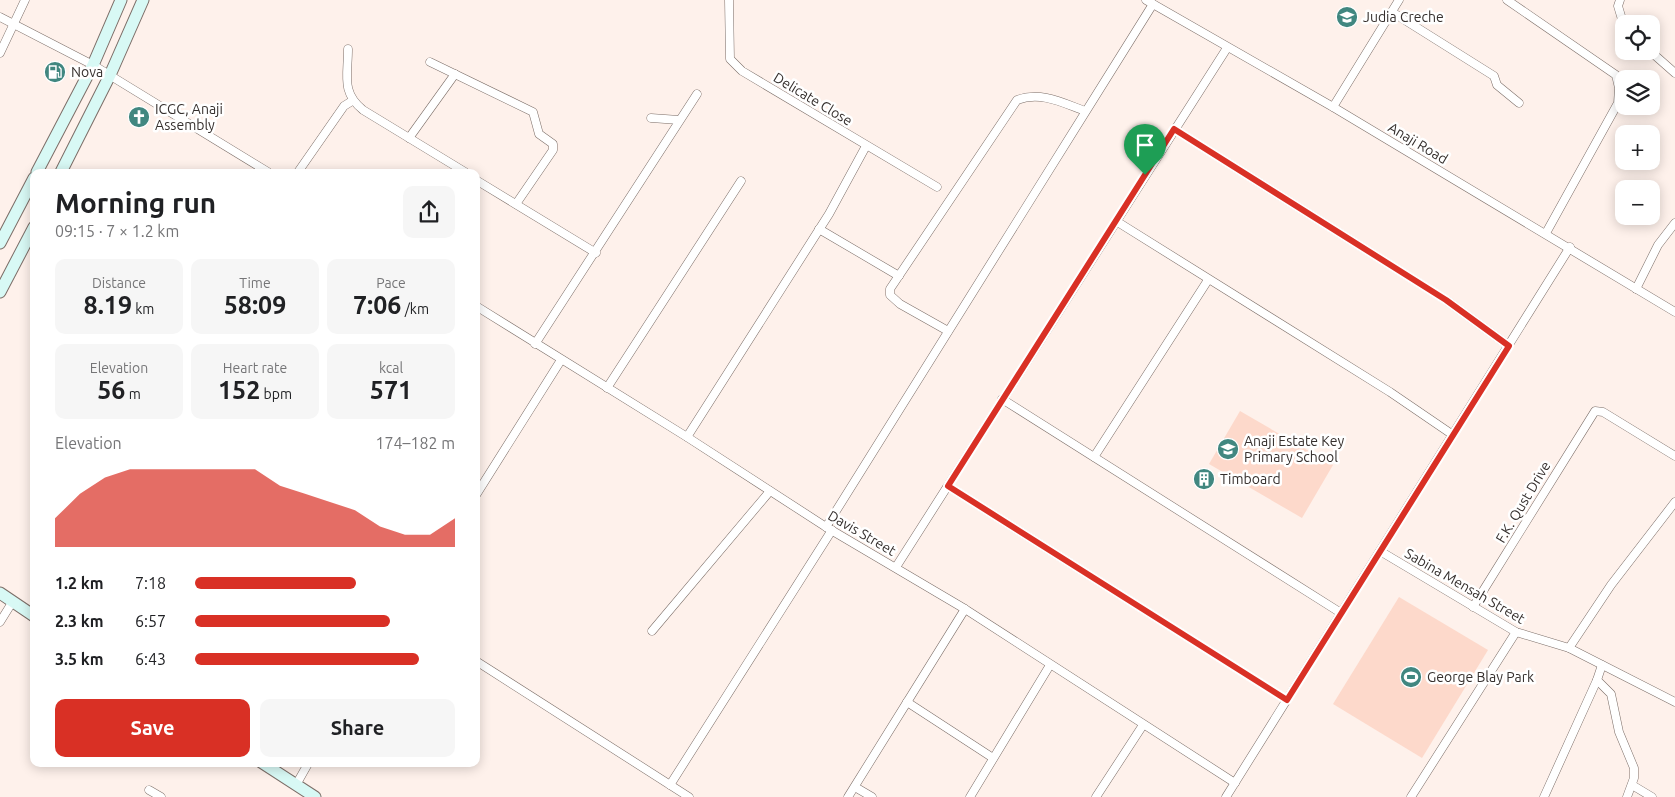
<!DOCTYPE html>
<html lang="en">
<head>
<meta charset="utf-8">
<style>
  body { margin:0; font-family:Ubuntu,sans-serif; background:#f6f6f6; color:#202124; height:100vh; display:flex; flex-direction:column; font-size:19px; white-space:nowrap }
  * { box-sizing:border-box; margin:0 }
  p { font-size:16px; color:#757577 }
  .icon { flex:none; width:28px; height:28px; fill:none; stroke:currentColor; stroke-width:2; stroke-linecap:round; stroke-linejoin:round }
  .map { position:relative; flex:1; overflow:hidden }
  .side { position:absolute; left:30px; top:169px; width:450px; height:598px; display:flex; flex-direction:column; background:#fff; border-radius:10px; box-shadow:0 2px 12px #0003 }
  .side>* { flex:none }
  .fabs { position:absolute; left:1615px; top:15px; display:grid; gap:10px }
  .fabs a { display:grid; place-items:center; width:45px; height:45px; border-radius:10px; background:#fff; box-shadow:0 2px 12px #0003; font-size:25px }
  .pin { position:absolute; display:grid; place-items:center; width:42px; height:42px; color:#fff; margin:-51px -21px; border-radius:50% 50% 50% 0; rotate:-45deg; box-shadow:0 0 5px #0007 }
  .pin .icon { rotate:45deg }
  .round { display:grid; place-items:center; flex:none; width:52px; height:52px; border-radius:10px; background:#f6f6f6 }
  .head { display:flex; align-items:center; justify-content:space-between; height:85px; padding:0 25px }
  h1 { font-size:28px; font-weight:700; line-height:38px }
  .figures { display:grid; grid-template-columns:repeat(3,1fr); gap:8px; height:85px; padding:5px 25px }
  .figures div { display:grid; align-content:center; border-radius:10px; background:#f6f6f6; text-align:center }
  .figures b { font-size:25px; font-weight:700 }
  .figures small { font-size:14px; font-weight:400 }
  .figures p { font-size:14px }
  .chart { height:140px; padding:10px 25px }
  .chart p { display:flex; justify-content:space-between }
  .chart svg { width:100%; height:90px; margin-top:5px; fill:#d93025; opacity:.7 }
  .action { display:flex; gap:10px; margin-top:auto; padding:10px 25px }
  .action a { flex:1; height:58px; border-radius:10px; background:#d93025; color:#fff; font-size:20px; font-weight:700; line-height:58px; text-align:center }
  .action a+a { background:#f6f6f6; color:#202124 }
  ul { padding:0 25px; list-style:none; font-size:16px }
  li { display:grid; grid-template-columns:80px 60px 1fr; align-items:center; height:38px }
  li i { height:12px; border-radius:6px; background:#d93025 }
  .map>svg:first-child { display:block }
  .green { fill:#fdd9cb }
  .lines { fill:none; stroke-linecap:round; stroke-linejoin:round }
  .street-casing { stroke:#7c6e68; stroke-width:9 }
  .secondary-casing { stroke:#7c6e68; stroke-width:13 }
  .street { stroke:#fff; stroke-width:8 }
  .secondary { stroke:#d8f9f5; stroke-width:11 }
  .route-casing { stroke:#fff; stroke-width:10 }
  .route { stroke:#d93025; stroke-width:6 }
  .labels { text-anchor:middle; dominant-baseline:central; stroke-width:5; stroke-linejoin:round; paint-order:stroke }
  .poi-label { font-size:14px; fill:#352f2d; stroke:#fff; text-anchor:start }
  .street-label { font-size:14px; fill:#352f2d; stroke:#fff }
</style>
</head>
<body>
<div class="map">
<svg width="1675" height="797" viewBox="0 0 1675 797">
  <rect width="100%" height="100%" fill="#fef1eb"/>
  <g class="green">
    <polygon points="1240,411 1333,465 1302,518 1209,464"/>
    <polygon points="1399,597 1488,650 1422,758 1333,704"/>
  </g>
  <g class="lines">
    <g class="street-casing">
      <g id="street">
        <polyline points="729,0 730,59 742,71 937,187"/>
        <polyline points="1146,0 1333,107 1675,312"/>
        <polyline points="1507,0 1616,75 1619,88 1618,103 1546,233"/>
        <polyline points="1620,0 1618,6 1624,26"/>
        <polyline points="1392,12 1494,76 1497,85 1519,103"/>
        <polyline points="0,17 93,65 268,172"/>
        <path d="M348,49C348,76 341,92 363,110L465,172"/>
        <polyline points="1650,51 1675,73"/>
        <polyline points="0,53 25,0"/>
        <polyline points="430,62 533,112 539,134 553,144 553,150 516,204"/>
        <polyline points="1333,107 1399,0"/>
        <polyline points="651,118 679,120"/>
        <polyline points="1174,129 1446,300 1509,346"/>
        <polyline points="409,138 455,74"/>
        <polyline points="298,172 344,106 352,101"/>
        <polyline points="476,180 596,253"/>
        <polyline points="1116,221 1390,392 1453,435"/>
        <polyline points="819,229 899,276"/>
        <polyline points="1636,289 1658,245 1675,223"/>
        <polyline points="476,306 687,437 826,527 965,609 1235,783"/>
        <path d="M948,331L900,304L890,295V289L1017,100C1041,91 1063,103 1085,111"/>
        <polyline points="535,344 697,94"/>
        <polyline points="607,388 741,181"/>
        <polyline points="1002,399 1341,613"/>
        <polyline points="687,437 829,214 866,146"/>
        <polyline points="1094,457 1208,280"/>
        <polyline points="948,486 1287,700"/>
        <polyline points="476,495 561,360"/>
        <polyline points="826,527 1153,4"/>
        <polyline points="1380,551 1516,632 1569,648 1675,702"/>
        <polyline points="896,567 1227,48"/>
        <polyline points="1473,607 1595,411 1603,412 1675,456"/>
        <polyline points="0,622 13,601"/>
        <polyline points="652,631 770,491"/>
        <polyline points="1569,648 1611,585 1675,502"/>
        <polyline points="476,661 689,797"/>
        <polyline points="1602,665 1597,680 1611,694 1619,732 1634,768 1634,778 1627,797"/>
        <polyline points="907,702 993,758"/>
        <polyline points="296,785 309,762"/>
        <polyline points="670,785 832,530"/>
        <polyline points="1632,785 1652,797"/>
        <polyline points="855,787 872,797"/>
        <polyline points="149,790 161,797"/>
        <polyline points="848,797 965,609"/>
        <polyline points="970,797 1050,665"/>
        <polyline points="1096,797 1143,725"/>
        <polyline points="1226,797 1570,247"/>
        <polyline points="1411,797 1516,632"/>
        <polyline points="1544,797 1597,680"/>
      </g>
    </g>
    <g class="secondary-casing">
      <g id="secondary">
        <polyline points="37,172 93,65 121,0"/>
        <polyline points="61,172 110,75 143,0"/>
        <polyline points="0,243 34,178"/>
        <polyline points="0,292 34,227"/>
        <polyline points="0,593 34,616"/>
        <polyline points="261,762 315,797"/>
      </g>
    </g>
    <use href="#street" class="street"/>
    <use href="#secondary" class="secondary"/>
  </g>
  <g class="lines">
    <g class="route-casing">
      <polygon id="route" points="1174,129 1446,300 1509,346 1287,700 948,486"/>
    </g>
    <use href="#route" class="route"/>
  </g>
  <defs>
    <g id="school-disc" transform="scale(1.125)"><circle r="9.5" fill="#418780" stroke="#fff"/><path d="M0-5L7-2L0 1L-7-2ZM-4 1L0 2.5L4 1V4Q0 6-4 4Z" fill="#fff"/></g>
    <g id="fuel-disc" transform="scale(1.125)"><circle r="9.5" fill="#418780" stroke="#fff"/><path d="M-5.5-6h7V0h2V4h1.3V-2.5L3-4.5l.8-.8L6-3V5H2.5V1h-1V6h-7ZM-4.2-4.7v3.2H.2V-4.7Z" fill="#fff"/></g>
    <g id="church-disc" transform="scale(1.125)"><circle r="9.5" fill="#418780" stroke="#fff"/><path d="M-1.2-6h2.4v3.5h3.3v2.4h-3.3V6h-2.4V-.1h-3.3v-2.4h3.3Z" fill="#fff"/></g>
    <g id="building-disc" transform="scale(1.125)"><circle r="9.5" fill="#418780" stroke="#fff"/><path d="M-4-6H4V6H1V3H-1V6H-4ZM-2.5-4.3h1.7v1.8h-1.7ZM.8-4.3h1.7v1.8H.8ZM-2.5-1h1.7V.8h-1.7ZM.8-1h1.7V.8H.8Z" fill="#fff"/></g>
    <g id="stadium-disc" transform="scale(1.125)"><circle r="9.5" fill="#418780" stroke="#fff"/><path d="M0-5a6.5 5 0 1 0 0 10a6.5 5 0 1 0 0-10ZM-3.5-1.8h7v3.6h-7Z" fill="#fff"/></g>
  </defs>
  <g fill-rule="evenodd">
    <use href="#school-disc" x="1347" y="17"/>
    <use href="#fuel-disc" x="55" y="72"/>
    <use href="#church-disc" x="139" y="117"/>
    <use href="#school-disc" x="1228" y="449"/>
    <use href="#building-disc" x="1204" y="479"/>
    <use href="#stadium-disc" x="1411" y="677"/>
  </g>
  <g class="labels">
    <g class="poi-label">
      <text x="1363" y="17">Judia Creche</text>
      <text x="71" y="72">Nova</text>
      <text x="155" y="109">ICGC, Anaji<tspan x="155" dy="16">Assembly</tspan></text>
      <text x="1244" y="441">Anaji Estate Key<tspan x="1244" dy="16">Primary School</tspan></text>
      <text x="1220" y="479">Timboard</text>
      <text x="1427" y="677">George Blay Park</text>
    </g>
    <g class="street-label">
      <text transform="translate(813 99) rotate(31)">Delicate Close</text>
      <text transform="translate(1418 143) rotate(31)">Anaji Road</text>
      <text transform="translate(1523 502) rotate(-59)">F.K. Qust Drive</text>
      <text transform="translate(862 533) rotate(30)">Davis Street</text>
      <text transform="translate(1465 586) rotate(30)">Sabina Mensah Street</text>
    </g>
  </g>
</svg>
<div class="fabs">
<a><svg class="icon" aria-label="locate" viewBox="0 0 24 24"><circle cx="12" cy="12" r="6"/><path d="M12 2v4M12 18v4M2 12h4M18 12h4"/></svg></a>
<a><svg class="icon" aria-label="layers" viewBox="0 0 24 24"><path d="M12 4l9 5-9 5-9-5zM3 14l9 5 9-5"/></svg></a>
<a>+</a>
<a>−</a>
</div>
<div class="pin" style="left:1145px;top:175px;background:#1e9e55"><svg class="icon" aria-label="arrive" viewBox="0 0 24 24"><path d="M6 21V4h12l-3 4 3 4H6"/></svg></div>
<section class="side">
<div class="head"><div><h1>Morning run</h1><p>09:15 · 7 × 1.2 km</p></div><a class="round"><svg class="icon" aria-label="share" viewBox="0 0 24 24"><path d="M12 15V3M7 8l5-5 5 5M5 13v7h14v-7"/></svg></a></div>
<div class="figures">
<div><p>Distance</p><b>8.19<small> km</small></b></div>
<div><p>Time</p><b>58:09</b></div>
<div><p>Pace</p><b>7:06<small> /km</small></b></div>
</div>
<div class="figures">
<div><p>Elevation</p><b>56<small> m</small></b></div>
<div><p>Heart rate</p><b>152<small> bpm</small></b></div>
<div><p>kcal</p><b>571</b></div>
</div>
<div class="chart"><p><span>Elevation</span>174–182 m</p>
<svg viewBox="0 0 160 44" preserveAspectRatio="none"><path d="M0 44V30L10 18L20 10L30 6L40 6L50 6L60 6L70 6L80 6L90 14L100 18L110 22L120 26L130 34L140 38L150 38L160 30V44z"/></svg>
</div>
<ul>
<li><b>1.2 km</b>7:18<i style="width:62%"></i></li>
<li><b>2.3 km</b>6:57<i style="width:75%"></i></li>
<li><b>3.5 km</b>6:43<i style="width:86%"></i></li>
</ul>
<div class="action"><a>Save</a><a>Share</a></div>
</section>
</div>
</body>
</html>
